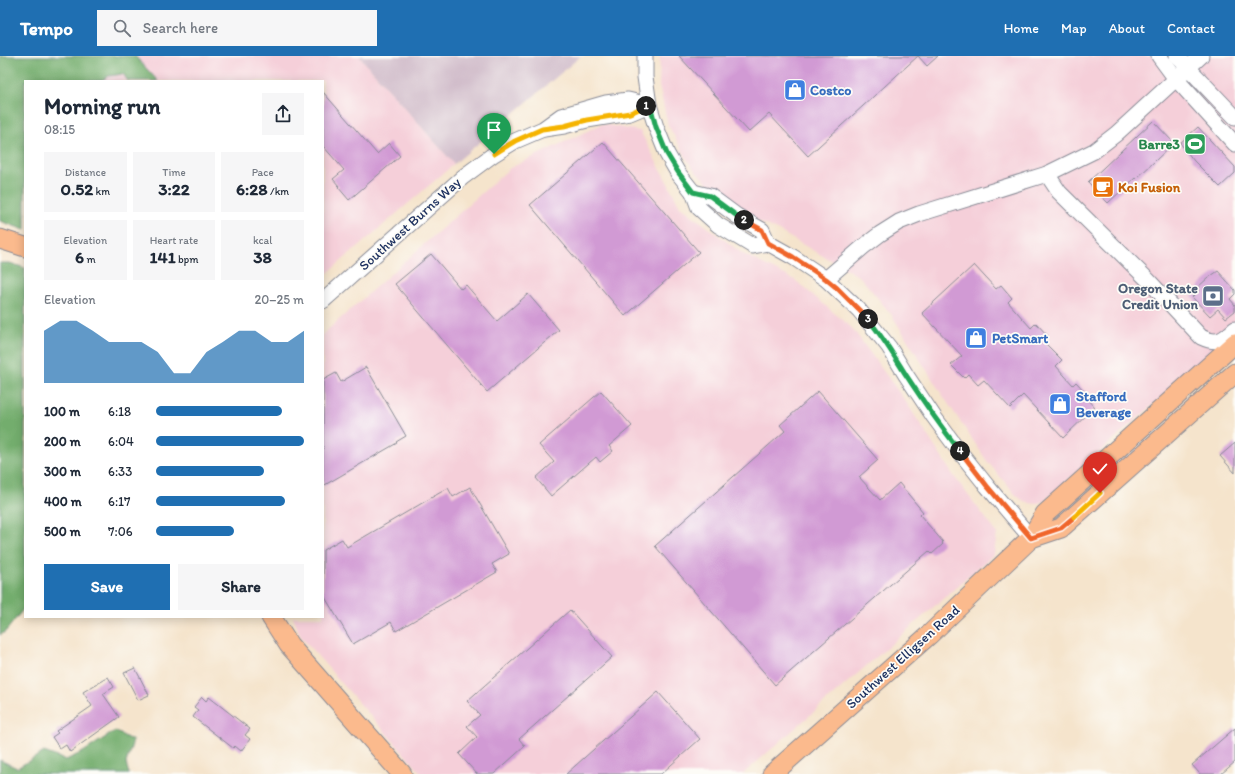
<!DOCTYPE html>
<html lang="en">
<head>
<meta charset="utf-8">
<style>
  body { margin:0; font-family:Itim,sans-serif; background:#f6f6f7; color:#1f2937; height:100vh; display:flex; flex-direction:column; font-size:15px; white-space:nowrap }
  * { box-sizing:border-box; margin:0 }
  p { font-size:13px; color:#747a83 }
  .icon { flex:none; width:22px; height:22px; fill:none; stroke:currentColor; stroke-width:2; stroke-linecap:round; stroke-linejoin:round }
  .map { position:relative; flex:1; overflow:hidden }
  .details { position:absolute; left:24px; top:24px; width:300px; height:538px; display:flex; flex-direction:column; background:#fff; border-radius:0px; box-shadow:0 2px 10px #0003 }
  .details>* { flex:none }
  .pin { position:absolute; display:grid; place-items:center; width:34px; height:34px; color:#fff; margin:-41px -17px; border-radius:50% 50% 50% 0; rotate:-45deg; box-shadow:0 0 4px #0007 }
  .pin .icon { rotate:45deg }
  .km { position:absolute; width:20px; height:20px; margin:-10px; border-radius:50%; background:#222; color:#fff; font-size:11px; line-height:20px; text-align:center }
  .round { display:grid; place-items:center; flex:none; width:42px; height:42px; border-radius:0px; background:#f6f6f7 }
  .overview { display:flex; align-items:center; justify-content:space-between; height:68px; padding:0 20px }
  h1 { font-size:22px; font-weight:700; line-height:30px }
  .metrics { display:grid; grid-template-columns:repeat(3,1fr); gap:6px; height:68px; padding:4px 20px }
  .metrics div { display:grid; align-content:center; border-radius:0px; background:#f6f6f7; text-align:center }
  .metrics b { font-size:17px; font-weight:700 }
  .metrics small { font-size:11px; font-weight:400 }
  .metrics p { font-size:11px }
  .chart { height:112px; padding:8px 20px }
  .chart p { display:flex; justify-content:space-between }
  .chart svg { width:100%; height:72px; margin-top:4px; fill:#1f6fb2; opacity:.7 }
  .cta { display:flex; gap:8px; margin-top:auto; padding:8px 20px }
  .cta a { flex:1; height:46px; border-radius:0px; background:#1f6fb2; color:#fff; font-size:16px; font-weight:700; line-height:46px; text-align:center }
  .cta a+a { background:#f6f6f7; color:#1f2937 }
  ul { padding:0 20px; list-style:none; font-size:13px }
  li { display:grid; grid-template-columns:64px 48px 1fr; align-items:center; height:30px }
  li i { height:10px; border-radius:5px; background:#1f6fb2 }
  header { display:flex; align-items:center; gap:24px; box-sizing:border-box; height:56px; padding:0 20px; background:#1f6fb2; color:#fff }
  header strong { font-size:19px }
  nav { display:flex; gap:22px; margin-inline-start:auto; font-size:14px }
  .search { width:280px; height:36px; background:#f6f6f7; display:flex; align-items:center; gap:10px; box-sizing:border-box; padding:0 14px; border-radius:0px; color:#747a83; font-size:15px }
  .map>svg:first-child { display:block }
  .built { fill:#f5cfd9 }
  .industrial { fill:#d1bdcb }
  .forest { fill:#73ad6d; stroke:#476e66 }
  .building { fill:#d19ad4 }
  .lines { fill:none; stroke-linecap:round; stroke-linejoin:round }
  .minor-casing { stroke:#888a95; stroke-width:17 }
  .major-casing { stroke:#888a95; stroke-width:21 }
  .minor { stroke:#fff; stroke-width:15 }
  .major { stroke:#fbba8d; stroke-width:19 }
  .split-1-casing { stroke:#fff; stroke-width:8 }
  .split-2-casing { stroke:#fff; stroke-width:8 }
  .split-3-casing { stroke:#fff; stroke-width:8 }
  .split-4-casing { stroke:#fff; stroke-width:8 }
  .split-5-casing { stroke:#fff; stroke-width:8 }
  .split-6-casing { stroke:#fff; stroke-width:8 }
  .split-1 { stroke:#f5b400; stroke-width:5 }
  .split-2 { stroke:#22a559; stroke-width:5 }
  .split-3 { stroke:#f0652b; stroke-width:5 }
  .split-4 { stroke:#22a559; stroke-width:5 }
  .split-5 { stroke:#f0652b; stroke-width:5 }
  .split-6 { stroke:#f5b400; stroke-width:5 }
  .labels { text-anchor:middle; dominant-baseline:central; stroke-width:3.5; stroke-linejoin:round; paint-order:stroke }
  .shop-label { font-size:14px; font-weight:bold; fill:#366cbe; stroke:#fdfcf7; text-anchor:start }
  .leisure-label { font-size:14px; font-weight:bold; fill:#27864d; stroke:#fdfcf7; text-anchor:end }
  .food-label { font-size:14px; font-weight:bold; fill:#c56008; stroke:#fdfcf7; text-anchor:start }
  .street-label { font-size:14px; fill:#1b2f5e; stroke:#fdfcf7 }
  .service-label { font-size:14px; font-weight:bold; fill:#4e5e75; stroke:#fdfcf7; text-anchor:end }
</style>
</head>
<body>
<header>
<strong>Tempo</strong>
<div class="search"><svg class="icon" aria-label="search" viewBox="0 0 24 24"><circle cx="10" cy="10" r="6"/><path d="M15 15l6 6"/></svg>Search here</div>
<nav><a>Home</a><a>Map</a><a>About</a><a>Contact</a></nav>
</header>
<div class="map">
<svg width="1235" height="718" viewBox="0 0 1235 718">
  <rect width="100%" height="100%" fill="#fdfcf7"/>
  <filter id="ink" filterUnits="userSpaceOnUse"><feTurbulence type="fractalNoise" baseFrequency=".025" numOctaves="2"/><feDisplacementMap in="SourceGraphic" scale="8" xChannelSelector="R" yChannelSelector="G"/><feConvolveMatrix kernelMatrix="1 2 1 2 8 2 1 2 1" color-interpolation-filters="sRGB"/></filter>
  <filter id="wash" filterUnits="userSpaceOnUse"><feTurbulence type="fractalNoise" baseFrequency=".012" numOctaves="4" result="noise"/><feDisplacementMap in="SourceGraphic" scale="16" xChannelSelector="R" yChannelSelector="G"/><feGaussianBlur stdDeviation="0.9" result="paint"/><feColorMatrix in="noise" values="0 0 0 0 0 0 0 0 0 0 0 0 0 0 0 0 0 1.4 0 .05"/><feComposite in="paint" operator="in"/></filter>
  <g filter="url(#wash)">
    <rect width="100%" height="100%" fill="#f5e4cc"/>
    <g class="built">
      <polygon points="135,0 359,0 454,108 323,221 323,25 158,25"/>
      <polygon points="660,0 1235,0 1235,267 1216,293 1044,445 1035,448 1024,446 1014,437 987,405 943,340 891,258 860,221 777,174 746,160 722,142 691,110 668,69 659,30"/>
      <polygon points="123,18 128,25 101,25 109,20"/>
      <polygon points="602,68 640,75 680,150 743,198 795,224 852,272 906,346 953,419 997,477 994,498 743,718 422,718 301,581 293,561 323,561 323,278 510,112"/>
    </g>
    <polygon class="industrial" points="359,0 581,0 454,108"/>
    <g class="forest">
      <polygon points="0,0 135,0 158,25 128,25 123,18 109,20 101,25 25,25 25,174 0,165"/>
      <polygon points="0,207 10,207 25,212 25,551 6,575 0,579"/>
      <polygon points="115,675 133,685 126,707 129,718 0,718 0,704 17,712 44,696 66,704 83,696"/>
    </g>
    <g id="blocks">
      <g class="building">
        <polygon points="679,0 938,0 927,10 918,0 808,100 769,58 749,76"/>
        <polygon points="323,36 377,98 389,87 400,100 349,144 338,131 339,130 333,123 344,114 323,90"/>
        <polygon points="1153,65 1174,87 1136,123 1135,122 1108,147 1088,126"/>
        <polygon points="1198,71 1235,111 1235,117 1220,131 1194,105 1180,87"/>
        <polygon points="603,86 699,196 625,260 530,149"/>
        <polygon points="431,198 461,233 466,229 497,265 528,238 559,274 487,336 395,228"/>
        <polygon points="974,209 996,233 1001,229 1012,242 1008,246 1031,272 1036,267 1048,280 1043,285 1062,304 1056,310 1073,329 1076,326 1089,340 1087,342 1095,351 1063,382 1023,339 1010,352 984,324 978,329 968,318 964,322 951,309 962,300 922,257"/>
        <polygon points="1218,215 1235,234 1235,238 1230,243 1235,249 1235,255 1226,262 1218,253 1210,260 1192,241 1200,233 1198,231 1208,222"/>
        <polygon points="366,311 406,380 396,386 397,387 323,430 323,324 336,317 341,326"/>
        <polygon points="601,335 632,370 609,390 613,395 600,406 596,401 551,440 536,422 554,406 539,389"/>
        <polygon points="818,335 878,404 859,421 880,444 899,427 923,456 920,459 943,486 942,487 943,488 932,498 929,495 775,629 655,490 785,375 780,369"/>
        <polygon points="1235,387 1235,417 1220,400"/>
        <polygon points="470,431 509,498 492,508 497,516 396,575 391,566 353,588 323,538 323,494 342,483 347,491 448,432 453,441"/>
        <polygon points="570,554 612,601 519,683 525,690 494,718 477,718 459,698 477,681 467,670 480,659 467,645"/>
        <polygon points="135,612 149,639 138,644 124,617"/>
        <polygon points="108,621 114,631 103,638 119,661 70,696 66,689 60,693 52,681 58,677 56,675 92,650 83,636"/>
        <polygon points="658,636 700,683 661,718 566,718"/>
        <polygon points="202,641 206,645 209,641 250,673 245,679 250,683 241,695 235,690 233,692 193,661 198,654 194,651"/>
        <polygon points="1235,672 1235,706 1221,718 1200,718 1192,709"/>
      </g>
    </g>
  </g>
  <g filter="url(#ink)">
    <use href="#blocks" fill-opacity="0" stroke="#888a95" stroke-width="1"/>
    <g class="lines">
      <g class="minor-casing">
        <g id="minor">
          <polyline points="645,0 645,21 649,49 656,71 667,98 678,117 693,136 699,152 718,169 753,190 768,187"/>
          <polyline points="1159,0 1176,23 1235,88"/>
          <polyline points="1177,0 1235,61"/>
          <polyline points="544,73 564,70 587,64 630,57 649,49"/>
          <path d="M1047,118L1059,136L1148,224L1201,281C1218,289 1223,284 1235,273"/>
          <polyline points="693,136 710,140 737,160 762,174 768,187 793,201 826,223 859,254 889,291 906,319 934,361 960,396 987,430 1031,482"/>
          <polyline points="826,223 863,191 880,178 899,166 919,158 1047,118 1094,95 1116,78 1201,0"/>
          <polyline points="323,245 463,121 494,98 515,85 543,73 561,60 606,47 628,44 649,49"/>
        </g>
      </g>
      <g class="major-casing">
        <g id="major">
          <polyline points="0,183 25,191"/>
          <polyline points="1031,482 1061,472 1235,317"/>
          <polyline points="271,561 289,589 402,718"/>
          <polyline points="772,718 929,579 1031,482 1045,458 1235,287"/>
        </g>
      </g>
      <use href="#minor" class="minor"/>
      <use href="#major" class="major"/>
    </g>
  </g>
  <g class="lines" filter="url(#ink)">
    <g class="split-1-casing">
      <polyline id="split-1" points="494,98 515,85 542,73 564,70 587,64 630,57 646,50"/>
    </g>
    <g class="split-2-casing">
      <polyline id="split-2" points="646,50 650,49 656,71 667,98 678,116 693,136 710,140 737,160 744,164"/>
    </g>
    <g class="split-3-casing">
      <polyline id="split-3" points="744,164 762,174 768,187 793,201 826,223 837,232 868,263"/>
    </g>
    <g class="split-4-casing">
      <path id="split-4" d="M868,263C883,281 894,300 906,319C923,345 941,371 960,395"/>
    </g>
    <g class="split-5-casing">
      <polyline id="split-5" points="960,395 987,430 1031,482 1061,472 1074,461"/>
    </g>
    <g class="split-6-casing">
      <polyline id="split-6" points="1074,461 1100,437"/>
    </g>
    <use href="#split-1" class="split-1"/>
    <use href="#split-2" class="split-2"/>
    <use href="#split-3" class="split-3"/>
    <use href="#split-4" class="split-4"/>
    <use href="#split-5" class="split-5"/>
    <use href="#split-6" class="split-6"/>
  </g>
  <defs>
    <g id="shop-square" transform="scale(1.15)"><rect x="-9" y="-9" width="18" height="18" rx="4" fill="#3f7fe0" stroke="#fdfcf7"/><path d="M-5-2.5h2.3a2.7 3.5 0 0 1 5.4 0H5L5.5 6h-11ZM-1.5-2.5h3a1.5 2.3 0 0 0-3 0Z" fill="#fff"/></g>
    <g id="stadium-square" transform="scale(1.15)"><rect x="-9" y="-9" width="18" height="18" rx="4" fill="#2e9e5b" stroke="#fdfcf7"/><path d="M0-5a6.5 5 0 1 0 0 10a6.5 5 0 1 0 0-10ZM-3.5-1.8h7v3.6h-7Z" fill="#fff"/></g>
    <g id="cafe-square" transform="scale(1.15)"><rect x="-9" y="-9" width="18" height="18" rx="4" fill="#e8710a" stroke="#fdfcf7"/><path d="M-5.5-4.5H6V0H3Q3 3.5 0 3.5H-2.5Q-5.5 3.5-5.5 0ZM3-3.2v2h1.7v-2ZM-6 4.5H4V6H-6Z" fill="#fff"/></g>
    <g id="bank-square" transform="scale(1.15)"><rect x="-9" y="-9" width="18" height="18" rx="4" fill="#5c6f8a" stroke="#fdfcf7"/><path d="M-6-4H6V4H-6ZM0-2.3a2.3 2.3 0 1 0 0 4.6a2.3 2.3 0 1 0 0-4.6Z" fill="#fff"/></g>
  </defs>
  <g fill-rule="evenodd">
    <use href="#shop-square" x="795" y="34"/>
    <use href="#stadium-square" x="1195" y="88"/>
    <use href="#cafe-square" x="1103" y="131"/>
    <use href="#bank-square" x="1213" y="240"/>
    <use href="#shop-square" x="976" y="282"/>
    <use href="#shop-square" x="1060" y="348"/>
  </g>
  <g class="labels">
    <g class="shop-label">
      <text x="810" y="34">Costco</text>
      <text x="992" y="282">PetSmart</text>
      <text x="1076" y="340">Stafford<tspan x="1076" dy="16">Beverage</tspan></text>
    </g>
    <g class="leisure-label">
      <text x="1180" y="88">Barre3</text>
    </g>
    <g class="food-label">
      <text x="1118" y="131">Koi Fusion</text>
    </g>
    <g class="street-label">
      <text transform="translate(410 168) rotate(-42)">Southwest Burns Way</text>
      <text transform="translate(903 601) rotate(-42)">Southwest Elligsen Road</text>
    </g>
    <g class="service-label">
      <text x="1198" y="232">Oregon State<tspan x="1198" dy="16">Credit Union</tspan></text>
    </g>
  </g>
</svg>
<div class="pin" style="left:494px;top:98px;background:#1e9e55"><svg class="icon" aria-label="arrive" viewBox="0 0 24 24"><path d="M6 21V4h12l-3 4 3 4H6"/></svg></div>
<div class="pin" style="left:1100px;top:437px;background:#d93025"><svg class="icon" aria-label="check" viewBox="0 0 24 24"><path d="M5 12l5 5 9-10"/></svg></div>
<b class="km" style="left:646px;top:50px">1</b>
<b class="km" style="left:744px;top:164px">2</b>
<b class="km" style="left:868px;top:263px">3</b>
<b class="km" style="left:960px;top:395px">4</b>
<section class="details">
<div class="overview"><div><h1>Morning run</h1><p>08:15</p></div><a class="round"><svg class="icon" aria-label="share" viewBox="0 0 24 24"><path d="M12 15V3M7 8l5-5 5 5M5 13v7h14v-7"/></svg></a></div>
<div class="metrics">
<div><p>Distance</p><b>0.52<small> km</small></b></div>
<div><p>Time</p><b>3:22</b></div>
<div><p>Pace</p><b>6:28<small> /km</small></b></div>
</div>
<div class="metrics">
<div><p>Elevation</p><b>6<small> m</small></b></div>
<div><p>Heart rate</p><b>141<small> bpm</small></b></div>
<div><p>kcal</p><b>38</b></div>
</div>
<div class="chart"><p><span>Elevation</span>20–25 m</p>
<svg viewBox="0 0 160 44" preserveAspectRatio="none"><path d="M0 44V12L10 6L20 6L30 12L40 19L50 19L60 19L70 25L80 38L90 38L100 25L110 19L120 12L130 12L140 19L150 19L160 12V44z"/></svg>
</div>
<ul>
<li><b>100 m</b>6:18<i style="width:85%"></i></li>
<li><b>200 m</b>6:04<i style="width:100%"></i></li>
<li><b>300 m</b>6:33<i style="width:73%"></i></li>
<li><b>400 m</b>6:17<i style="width:87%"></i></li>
<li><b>500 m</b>7:06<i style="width:53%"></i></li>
</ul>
<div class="cta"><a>Save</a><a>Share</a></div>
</section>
</div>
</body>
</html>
